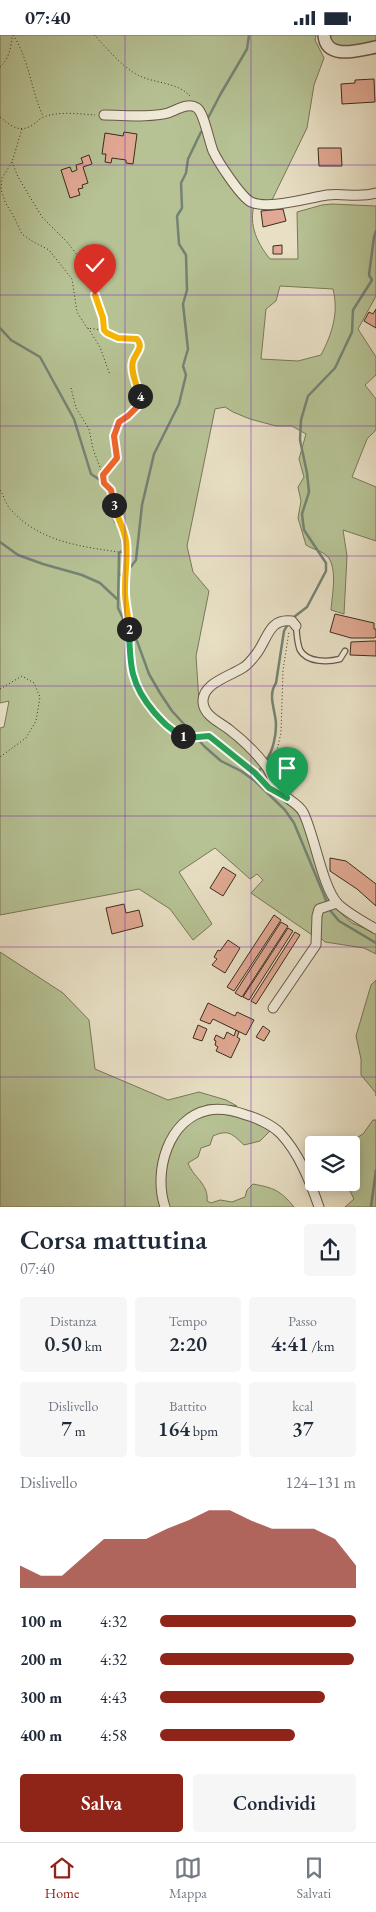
<!DOCTYPE html>
<html lang="it">
<head>
<meta charset="utf-8">
<style>
  body { margin:0; font-family:"EB Garamond",serif; background:#f6f6f7; color:#1f2937; height:100vh; display:flex; flex-direction:column; font-size:19px; white-space:nowrap }
  * { box-sizing:border-box; margin:0 }
  p { font-size:16px; color:#747a83 }
  .icon { flex:none; width:28px; height:28px; fill:none; stroke:currentColor; stroke-width:2; stroke-linecap:round; stroke-linejoin:round }
  .map { position:relative; height:1172px; overflow:hidden }
  .details { display:flex; flex-direction:column; background:#fff; flex:1 }
  .details>* { flex:none }
  .controls { position:absolute; left:305px; top:1101px; display:grid; gap:10px }
  .controls a { display:grid; place-items:center; width:55px; height:55px; border-radius:5px; background:#fff; box-shadow:0 2px 12px #0003; font-size:25px }
  .pin { position:absolute; display:grid; place-items:center; width:42px; height:42px; color:#fff; margin:-51px -21px; border-radius:50% 50% 50% 0; rotate:-45deg; box-shadow:0 0 5px #0007 }
  .pin .icon { rotate:45deg }
  .km { position:absolute; width:25px; height:25px; margin:-12px; border-radius:50%; background:#222; color:#fff; font-size:14px; line-height:25px; text-align:center }
  .round { display:grid; place-items:center; flex:none; width:52px; height:52px; border-radius:5px; background:#f6f6f7 }
  .summary { display:flex; align-items:center; justify-content:space-between; height:85px; padding:0 20px }
  h1 { font-size:28px; font-weight:600; line-height:38px }
  .metrics { display:grid; grid-template-columns:repeat(3,1fr); gap:8px; height:85px; padding:5px 20px }
  .metrics div { display:grid; align-content:center; border-radius:5px; background:#f6f6f7; text-align:center }
  .metrics b { font-size:21px; font-weight:600 }
  .metrics small { font-size:14px; font-weight:400 }
  .metrics p { font-size:14px }
  .chart { height:140px; padding:10px 20px }
  .chart p { display:flex; justify-content:space-between }
  .chart svg { width:100%; height:90px; margin-top:5px; fill:#8f2418; opacity:.7 }
  .primary-button { display:flex; gap:10px; margin-top:auto; padding:10px 20px }
  .primary-button a { flex:1; height:58px; border-radius:5px; background:#8f2418; color:#fff; font-size:20px; font-weight:600; line-height:58px; text-align:center }
  .primary-button a+a { background:#f6f6f7; color:#1f2937 }
  ul { padding:0 20px; list-style:none; font-size:16px }
  li { display:grid; grid-template-columns:80px 60px 1fr; align-items:center; height:38px }
  li i { height:12px; border-radius:6px; background:#8f2418 }
  .status { display:flex; justify-content:space-between; align-items:center; height:35px; padding:0 25px; background:#fff; direction:ltr }
  .status svg { height:14px; fill:currentColor }
  .tab-bar { display:flex; justify-content:space-around; align-items:center; height:70px; border-top:1px solid #e0e1e3; background:#fff; font-size:14px; color:#747a83 }
  .tab-bar a { display:grid; justify-items:center; gap:2px }
  .tab-bar .current { color:#8f2418 }
  .map>svg:first-child { display:block }
  .green { fill:#b6c294; stroke:#7a7759; fill-rule:evenodd }
  .lines { fill:none; stroke-linecap:round; stroke-linejoin:round }
  .stream { stroke:#748374; stroke-width:2.5 }
  .building { fill:#e1a993; stroke:#3d2c1e }
  .service-casing { stroke:#685948; stroke-width:7 }
  .minor-casing { stroke:#685948; stroke-width:11 }
  .tertiary-casing { stroke:#685948; stroke-width:14 }
  .path { stroke:#3d2c1e; stroke-width:1; stroke-dasharray:1 2.5; stroke-linecap:butt }
  .service { stroke:#f0ead9; stroke-width:4.5 }
  .minor { stroke:#f0ead9; stroke-width:9 }
  .tertiary { stroke:#f0ead9; stroke-width:11 }
  .split-1-casing { stroke:#fff; stroke-width:10 }
  .split-2-casing { stroke:#fff; stroke-width:10 }
  .split-3-casing { stroke:#fff; stroke-width:10 }
  .split-4-casing { stroke:#fff; stroke-width:10 }
  .split-5-casing { stroke:#fff; stroke-width:10 }
  .split-1 { stroke:#22a559; stroke-width:6 }
  .split-2 { stroke:#22a559; stroke-width:6 }
  .split-3 { stroke:#f5b400; stroke-width:6 }
  .split-4 { stroke:#f0652b; stroke-width:6 }
  .split-5 { stroke:#f5b400; stroke-width:6 }
  .grid { fill:none; stroke:#7b2cbf; stroke-width:1; stroke-opacity:0.55 }
</style>
</head>
<body>
<div class="status"><b>07:40</b><svg viewBox="0 0 49 12"><path d="M0 12V9h3v3zM5 12V6h3v6zM10 12V3h3v9zM15 12V0h3v12zM26 1h20v11H26zM47 4h2v5h-2z"/></svg></div>
<div class="map">
<svg width="376" height="1172" viewBox="0 0 376 1172">
  <rect width="100%" height="100%" fill="#e8dfc4"/>
  <filter id="stains"><feTurbulence type="fractalNoise" baseFrequency=".004" numOctaves="4"/><feColorMatrix values="0 0 0 0 .2 0 0 0 0 .09 0 0 0 0 .02 0 0 0 .5 -.17"/></filter>
  <radialGradient id="worn" r=".72"><stop offset=".6" stop-color="#630" stop-opacity="0"/><stop offset="1" stop-color="#630" stop-opacity=".3"/></radialGradient>
  <g class="green">
    <path d="M0,0H316L315,5L324,23L314,50L307,93L271,167L256,165C247,186 256,207 270,224H298L297,177L322,170L332,169L376,171V261L358,294L376,322V340L365,350L376,364V395L367,404L352,442L376,452V506L343,495L347,521L344,579L331,575C332,561 338,532 327,521C322,516 312,514 306,510L298,483L301,466L298,452L304,442L299,424L306,399L292,391H276L250,384L233,377L225,372L215,374L187,511L193,537L209,556L196,621L199,667L260,728L300,781L307,797L329,865L324,868L315,902L251,858L263,845L257,839L250,844L215,813L179,837L212,889L193,905L170,874L139,854L0,880V693L4,692L9,666L0,668ZM280,251L333,254C339,278 332,299 321,320L298,326L261,324L266,274L276,266Z"/>
    <polygon points="330,0 376,0 376,9 350,16 332,9"/>
    <polygon points="334,872 352,888 376,898 376,919 364,913 325,907 319,901 321,876"/>
    <polygon points="0,917 63,958 89,985 95,1034 168,1065 199,1057 226,1065 237,1071 207,1070 185,1082 172,1094 160,1122 162,1172 0,1172"/>
    <polygon points="376,945 376,1061 376,1058 361,1040 361,1024 356,1001 371,950"/>
    <path d="M214,1078C235,1080 252,1085 271,1095L260,1106L244,1110C232,1099 229,1094 213,1101L210,1110L201,1113L198,1122L188,1128C193,1142 209,1149 207,1166L211,1168L220,1165L232,1167L245,1162L247,1155L253,1149C274,1153 280,1155 294,1172H169C158,1149 166,1108 185,1090C193,1083 204,1081 214,1078Z"/>
    <polygon points="373,1085 376,1085 376,1172 345,1172 354,1164 346,1148 351,1148 351,1110 350,1110 350,1107 363,1099"/>
  </g>
  <g class="lines">
    <g class="stream">
      <polyline points="207,85 220,60 247,14 249,0"/>
      <polyline points="0,293 11,305 40,322 74,384 91,439 103,447 111,462 115,487 120,491 123,515 119,518 118,573 129,596 137,606 149,639 160,658 172,676 205,712 221,726 241,736 255,746 285,775 294,788 326,865"/>
      <polyline points="0,507 18,520 43,529 82,540 100,548 117,564"/>
      <polyline points="119,540 126,538 136,525 142,470 154,419 179,369 186,340 183,331 188,314 183,269 187,255 186,220 179,209 177,181 182,173 181,148 186,138 188,124 201,97"/>
      <polyline points="294,582 307,572 326,536 326,528 304,495 302,479 309,457 307,438 300,405 301,385 308,361 335,333 352,297 353,275 372,245 369,240 374,202 376,196"/>
      <path d="M267,724C273,715 276,701 276,690C276,676 267,661 276,648L284,596L288,589"/>
      <polyline points="258,738 261,733"/>
      <polyline points="329,874 339,886 376,908"/>
      <polyline points="371,1172 376,1135"/>
    </g>
  </g>
  <g class="building">
    <polygon points="374,44 375,67 342,69 341,49 355,48 355,45"/>
    <polygon points="124,97 137,99 133,129 126,128 126,125 112,123 111,128 105,127 106,119 102,119 105,98 123,101"/>
    <polygon points="318,113 341,113 342,131 319,131"/>
    <polygon points="89,120 92,129 83,132 88,148 82,150 83,153 78,154 80,160 70,163 61,135 70,132 72,137 77,135 76,130 83,128 81,123"/>
    <polygon points="283,174 286,186 263,192 261,176"/>
    <polygon points="282,210 282,219 273,219 273,211"/>
    <polygon points="376,274 376,293 364,286 369,277 373,279"/>
    <polygon points="335,579 374,588 374,594 376,594 376,602 374,603 351,603 330,597"/>
    <polygon points="373,606 376,606 376,621 350,620 351,607"/>
    <polygon points="330,823 346,826 376,849 376,871 357,854 330,836"/>
    <polygon points="223,832 236,840 223,861 210,853"/>
    <polygon points="124,869 126,878 139,875 143,891 112,899 106,873"/>
    <polygon points="274,880 281,885 234,956 227,952"/>
    <polygon points="281,887 288,891 242,962 235,958"/>
    <polygon points="288,893 293,896 249,965 243,962"/>
    <polygon points="295,897 300,900 256,969 251,966"/>
    <polygon points="228,905 240,913 225,938 212,930 217,924 214,922 218,915 220,916"/>
    <polygon points="208,968 235,981 237,977 254,985 246,1000 213,984 210,989 200,985"/>
    <polygon points="198,990 207,994 202,1006 193,1003"/>
    <polygon points="263,991 270,996 264,1006 256,1002"/>
    <polygon points="236,995 239,997 237,1002 240,1004 231,1023 216,1016 218,1012 215,1010 216,1006 214,1005 216,1000 224,1004 227,997 234,1001"/>
  </g>
  <g class="lines">
    <g class="service-casing">
      <path id="service" d="M296,591C297,599 297,608 300,615C307,628 329,627 340,624L345,616"/>
    </g>
    <g class="minor-casing">
      <g id="minor">
        <path d="M104,80C124,80 148,83 168,78C177,75 188,67 197,73C204,78 209,106 213,116C218,127 241,162 251,167C268,175 308,163 327,160C343,158 360,163 376,158"/>
        <path d="M296,591L292,586C269,583 268,603 257,618C253,623 249,629 244,632C231,641 202,648 203,667C204,682 222,688 231,696C244,706 256,718 266,731C271,738 273,747 278,754C285,764 297,767 303,777C315,801 322,852 338,869C349,879 364,887 376,894"/>
        <polyline points="273,973 316,910 317,881 319,874 337,868"/>
        <path d="M165,1172C153,1137 168,1083 209,1075C221,1073 235,1076 246,1080C257,1083 272,1090 280,1098C299,1118 310,1146 319,1172"/>
      </g>
    </g>
    <g class="tertiary-casing">
      <path id="tertiary" d="M324,0C326,26 360,15 376,12"/>
    </g>
    <g class="path">
      <path d="M13,0C29,24 31,55 43,81"/>
      <path d="M94,0C107,13 120,30 136,39C153,49 176,46 190,61"/>
      <path d="M0,32C9,24 11,13 12,1"/>
      <path d="M0,82C11,91 20,99 34,89C37,87 40,83 44,82C58,76 80,79 95,80"/>
      <polyline points="22,94 12,127 2,143 1,154 5,167 14,182 22,199 32,206 49,215 72,244 77,277 87,293 103,295"/>
      <path d="M12,127L18,142L42,182L67,207L96,244L95,260L103,283L104,295L113,302L137,305C145,315 132,322 132,333C133,345 145,359 139,371C136,375 129,381 124,384C111,393 116,409 117,423L104,439"/>
      <polyline points="88,293 100,312 110,340"/>
      <polyline points="71,353 76,373 89,394 93,414 103,440 104,448 111,455 117,484 122,489 126,506 124,553 129,583 130,625 134,646 142,663 172,696 187,703 209,701 263,746"/>
      <path d="M0,455C4,461 6,470 11,475C41,508 84,512 126,518"/>
      <polyline points="0,654 22,641 34,648 40,662 36,686 26,703 0,722"/>
      <polyline points="274,727 281,698 283,635 289,597"/>
    </g>
    <use href="#service" class="service"/>
    <use href="#minor" class="minor"/>
    <use href="#tertiary" class="tertiary"/>
  </g>
  <g class="lines">
    <g class="split-1-casing">
      <polyline id="split-1" points="183,701 187,703 209,701 255,738 269,753 287,763"/>
    </g>
    <g class="split-2-casing">
      <path id="split-2" d="M129,594C130,630 130,649 154,677C163,687 171,696 183,701"/>
    </g>
    <g class="split-3-casing">
      <path id="split-3" d="M114,470C117,483 124,492 126,506C128,521 125,537 125,552C124,566 129,580 129,594"/>
    </g>
    <g class="split-4-casing">
      <polyline id="split-4" points="114,470 111,455 104,448 103,440 117,423 114,401 119,387 128,381 139,370 140,361"/>
    </g>
    <g class="split-5-casing">
      <path id="split-5" d="M95,260L103,283L104,295L107,298L118,303L137,304C144,313 136,317 133,326C130,336 137,351 140,361"/>
    </g>
    <use href="#split-1" class="split-1"/>
    <use href="#split-2" class="split-2"/>
    <use href="#split-3" class="split-3"/>
    <use href="#split-4" class="split-4"/>
    <use href="#split-5" class="split-5"/>
  </g>
  <path class="grid" d="M125,0V1172M251,0V1172M0,130H376M0,260H376M0,391H376M0,521H376M0,651H376M0,781H376M0,912H376M0,1042H376"/>
  <rect width="100%" height="100%" filter="url(#stains)"/>
  <rect width="100%" height="100%" fill="url(#worn)"/>
</svg>
<div class="controls">
<a><svg class="icon" aria-label="layers" viewBox="0 0 24 24"><path d="M12 4l9 5-9 5-9-5zM3 14l9 5 9-5"/></svg></a>
</div>
<div class="pin" style="left:287px;top:763px;background:#1e9e55"><svg class="icon" aria-label="arrive" viewBox="0 0 24 24"><path d="M6 21V4h12l-3 4 3 4H6"/></svg></div>
<div class="pin" style="left:95px;top:260px;background:#d93025"><svg class="icon" aria-label="check" viewBox="0 0 24 24"><path d="M5 12l5 5 9-10"/></svg></div>
<b class="km" style="left:183px;top:701px">1</b>
<b class="km" style="left:129px;top:594px">2</b>
<b class="km" style="left:114px;top:470px">3</b>
<b class="km" style="left:140px;top:361px">4</b>
</div>
<section class="details">
<div class="summary"><div><h1>Corsa mattutina</h1><p>07:40</p></div><a class="round"><svg class="icon" aria-label="share" viewBox="0 0 24 24"><path d="M12 15V3M7 8l5-5 5 5M5 13v7h14v-7"/></svg></a></div>
<div class="metrics">
<div><p>Distanza</p><b>0.50<small> km</small></b></div>
<div><p>Tempo</p><b>2:20</b></div>
<div><p>Passo</p><b>4:41<small> /km</small></b></div>
</div>
<div class="metrics">
<div><p>Dislivello</p><b>7<small> m</small></b></div>
<div><p>Battito</p><b>164<small> bpm</small></b></div>
<div><p>kcal</p><b>37</b></div>
</div>
<div class="chart"><p><span>Dislivello</span>124–131 m</p>
<svg viewBox="0 0 160 44" preserveAspectRatio="none"><path d="M0 44V33L10 38L20 38L30 29L40 20L50 20L60 20L70 15L80 11L90 6L100 6L110 11L120 15L130 15L140 15L150 20L160 33V44z"/></svg>
</div>
<ul>
<li><b>100 m</b>4:32<i style="width:100%"></i></li>
<li><b>200 m</b>4:32<i style="width:99%"></i></li>
<li><b>300 m</b>4:43<i style="width:84%"></i></li>
<li><b>400 m</b>4:58<i style="width:69%"></i></li>
</ul>
<div class="primary-button"><a>Salva</a><a>Condividi</a></div>
</section>
<nav class="tab-bar">
<a class="current"><svg class="icon" aria-label="home" viewBox="0 0 24 24"><path d="M3 11l9-7 9 7M6 9v11h12V9"/></svg>Home</a>
<a><svg class="icon" aria-label="map" viewBox="0 0 24 24"><path d="M3 6l6-2 6 2 6-2v14l-6 2-6-2-6 2zM9 4v14M15 6v14"/></svg>Mappa</a>
<a><svg class="icon" aria-label="saved" viewBox="0 0 24 24"><path d="M7 4h10v16l-5-4-5 4z"/></svg>Salvati</a>
</nav>
</body>
</html>
